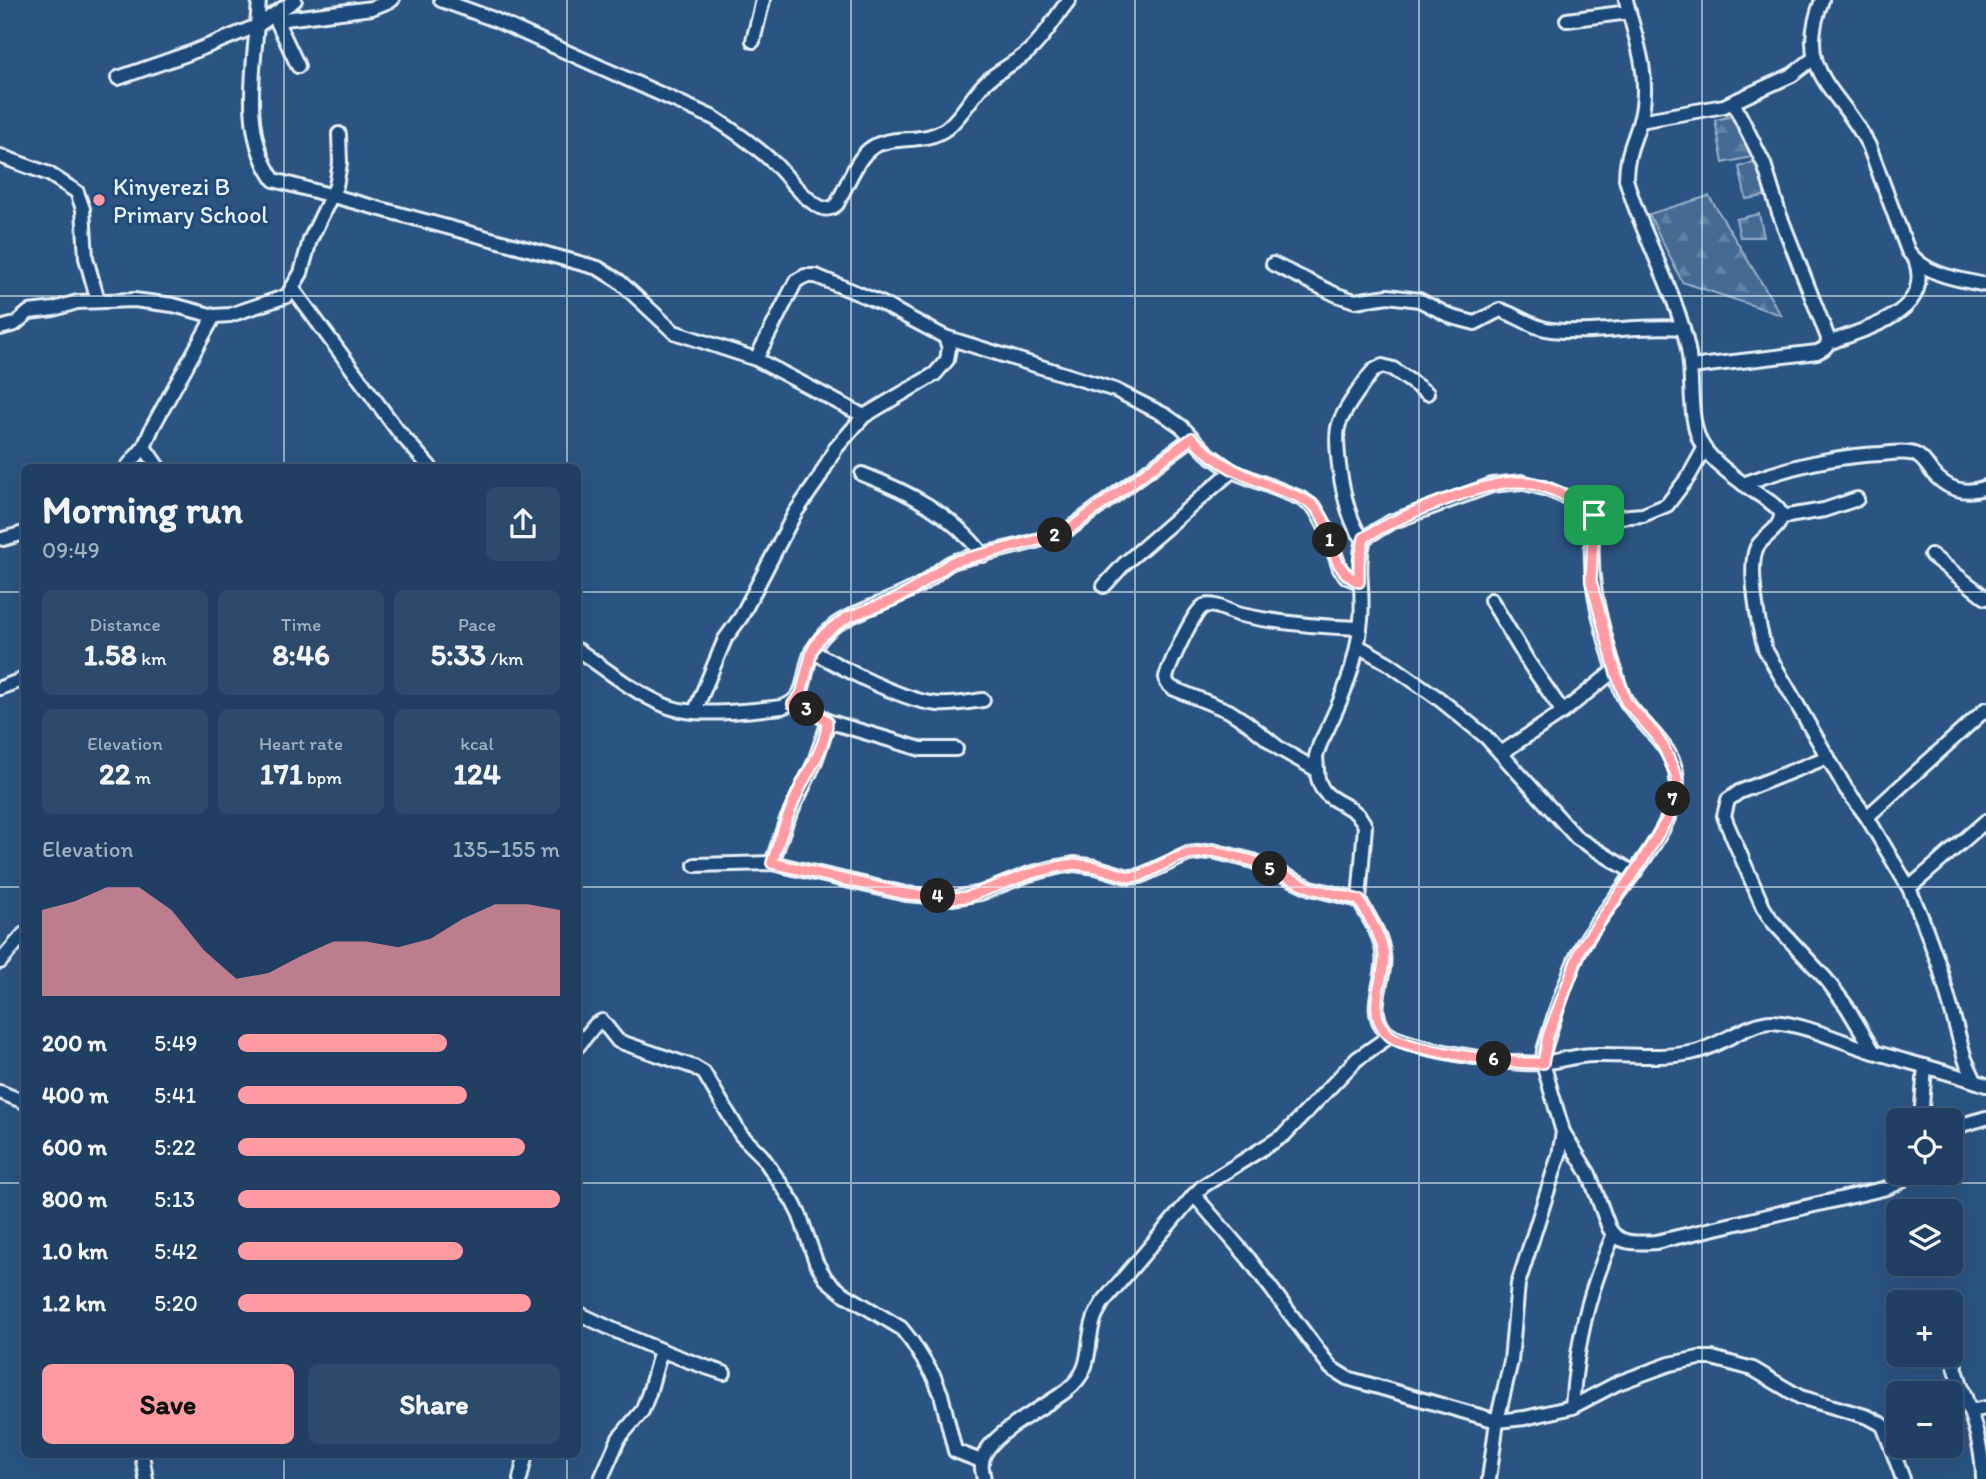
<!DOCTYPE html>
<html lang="en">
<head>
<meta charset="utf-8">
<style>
  body { margin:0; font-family:Itim,sans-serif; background:#2d4a6b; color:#f1f3f6; height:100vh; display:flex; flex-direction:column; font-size:26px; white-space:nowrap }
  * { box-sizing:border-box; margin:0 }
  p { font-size:23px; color:#a2afbe }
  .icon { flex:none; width:38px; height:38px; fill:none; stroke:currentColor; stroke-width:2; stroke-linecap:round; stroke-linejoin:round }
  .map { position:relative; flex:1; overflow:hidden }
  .side { position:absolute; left:21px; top:464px; width:560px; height:994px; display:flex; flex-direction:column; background:#203f62; border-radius:10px; box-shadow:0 7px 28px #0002,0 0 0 2px #3d5877 }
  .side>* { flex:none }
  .buttons { position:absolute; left:1886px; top:1108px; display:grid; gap:14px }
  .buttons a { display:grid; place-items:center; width:77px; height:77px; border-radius:10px; background:#203f62; box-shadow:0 7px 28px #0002,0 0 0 2px #3d5877; font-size:35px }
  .pin { position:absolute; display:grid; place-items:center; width:60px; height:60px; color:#fff; margin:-30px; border-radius:14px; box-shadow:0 4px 10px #0006 }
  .km { position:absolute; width:35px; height:35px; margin:-18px; border-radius:50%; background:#222; color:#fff; font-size:19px; line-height:35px; text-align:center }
  .round { display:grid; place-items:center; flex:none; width:74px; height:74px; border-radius:10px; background:#2d4a6b }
  .headline { display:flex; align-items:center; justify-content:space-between; height:119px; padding:0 21px }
  h1 { font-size:38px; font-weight:700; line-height:52px }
  .stats { display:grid; grid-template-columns:repeat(3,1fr); gap:10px; height:119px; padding:7px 21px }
  .stats div { display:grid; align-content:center; border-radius:10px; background:#2d4a6b; text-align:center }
  .stats b { font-size:30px; font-weight:700 }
  .stats small { font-size:19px; font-weight:400 }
  .stats p { font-size:19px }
  .chart { height:196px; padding:14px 21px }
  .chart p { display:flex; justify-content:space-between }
  .chart svg { width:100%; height:126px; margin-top:7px; fill:#ff9aa2; opacity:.7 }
  .cta { display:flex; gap:14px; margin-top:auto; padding:14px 21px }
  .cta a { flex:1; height:80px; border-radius:10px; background:#ff9aa2; color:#111; font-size:28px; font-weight:700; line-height:80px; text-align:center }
  .cta a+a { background:#2d4a6b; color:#f1f3f6 }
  ul { padding:0 21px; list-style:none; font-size:23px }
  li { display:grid; grid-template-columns:112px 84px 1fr; align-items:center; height:52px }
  li i { height:18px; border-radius:9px; background:#ff9aa2 }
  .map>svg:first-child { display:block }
  .forest { fill:url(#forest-firs); stroke:#98aec6; stroke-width:2 }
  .park { fill:url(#park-crowns); stroke:#98aec6; stroke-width:2 }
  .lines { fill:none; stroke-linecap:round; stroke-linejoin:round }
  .minor-casing { stroke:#e8f1f8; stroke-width:18 }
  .minor { stroke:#1f4a7a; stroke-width:12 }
  .route-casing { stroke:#fff; stroke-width:14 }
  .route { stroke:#ff9aa2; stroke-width:9 }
  .grid { fill:none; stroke:#e8f1f8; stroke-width:2; stroke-opacity:0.55 }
  .poi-dot { fill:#ff9aa2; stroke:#1f4a7a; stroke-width:2.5 }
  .labels { text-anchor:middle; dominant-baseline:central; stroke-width:6; stroke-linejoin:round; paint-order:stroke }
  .poi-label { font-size:24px; fill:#e8f1f8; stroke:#1f4a7a; text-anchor:start }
</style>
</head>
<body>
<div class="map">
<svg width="1986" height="1479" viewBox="0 0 1986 1479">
  <defs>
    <pattern id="forest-firs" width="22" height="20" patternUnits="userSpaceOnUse" patternTransform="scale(1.75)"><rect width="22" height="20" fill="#476b93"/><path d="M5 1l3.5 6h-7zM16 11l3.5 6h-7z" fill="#6281a3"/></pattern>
    <pattern id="park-crowns" width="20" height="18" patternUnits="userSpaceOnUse" patternTransform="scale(1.75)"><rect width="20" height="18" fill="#476b93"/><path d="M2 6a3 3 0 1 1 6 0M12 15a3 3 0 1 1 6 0" fill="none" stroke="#6281a3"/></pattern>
  </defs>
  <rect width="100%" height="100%" fill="#2b5482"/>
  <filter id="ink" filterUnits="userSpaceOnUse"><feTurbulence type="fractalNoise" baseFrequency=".0143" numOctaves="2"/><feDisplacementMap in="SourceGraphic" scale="14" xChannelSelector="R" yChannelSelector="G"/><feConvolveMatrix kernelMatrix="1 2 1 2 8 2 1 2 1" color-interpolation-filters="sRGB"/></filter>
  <g filter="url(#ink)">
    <g class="forest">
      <polygon points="1737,115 1760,155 1723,163 1715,120"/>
      <polygon points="1709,196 1781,315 1682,282 1649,214"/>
      <polygon points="1759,214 1764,237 1740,237 1736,219"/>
    </g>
    <polygon class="park" points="1757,161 1765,196 1746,199 1739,167"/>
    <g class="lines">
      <g class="minor-casing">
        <g id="minor">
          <path d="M259,0C256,57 238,130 274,180L598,268L619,281L674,332L756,359L864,416"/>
          <path d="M441,0L493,19L714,118C736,132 756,146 775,164C788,177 802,197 818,206C825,210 830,210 837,204C845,189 857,158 870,149C891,133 924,146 947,128C963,115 971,97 985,83C998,70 1016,63 1029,51C1046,36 1055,17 1069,0"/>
          <path d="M1626,0C1635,38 1648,66 1643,106C1640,133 1626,147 1626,179C1642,237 1676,290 1688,349C1694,378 1687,424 1704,448C1715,464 1737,479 1752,490C1762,497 1775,503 1781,513C1782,529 1764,535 1757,547C1747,566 1759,629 1765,649L1846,789L1867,817L1909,888L1923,921L1939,965L1965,1059L1975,1081"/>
          <path d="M1822,0C1793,74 1840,88 1869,146L1908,251C1926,276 1958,279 1986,285"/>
          <polyline points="274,15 298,66"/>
          <polyline points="277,20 372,8 392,0"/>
          <polyline points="1567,20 1629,12"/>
          <polyline points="753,41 763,0"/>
          <polyline points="118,78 190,53 257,26 295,0"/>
          <polyline points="1640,121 1724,106 1792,75 1814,58"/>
          <polyline points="0,156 49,174 77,192 83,209 86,258 98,301"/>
          <path d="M1273,264L1337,295L1355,301L1388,296L1419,300L1452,317L1475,323L1500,310C1517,315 1532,328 1551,330C1595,335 1638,324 1683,328"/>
          <polyline points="293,289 398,431 430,467"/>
          <polyline points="0,328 15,324 29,312 54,309 77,302 134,300 173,305 214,316 230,315 287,296 301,273 310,240 336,186 340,163 339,134"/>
          <path d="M1828,343C1864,329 1933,314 1916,262"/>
          <polyline points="756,359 796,281 805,276 816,276 881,303 945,337 1115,390 1165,415 1182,427 1207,453 1232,471 1300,498 1315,508 1326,528 1340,569 1347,577 1359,582"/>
          <path d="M1691,367L1817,352C1824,349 1828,347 1828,338L1779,213L1764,164L1733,102"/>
          <polyline points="144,447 158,467"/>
          <polyline points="127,467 144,447 153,426 214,316"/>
          <path d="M862,474C909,492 952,514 983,555"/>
          <path d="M1743,484C1788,467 1833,456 1881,454C1892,453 1904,451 1914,454C1923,457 1927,466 1933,473C1948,490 1965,495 1986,487"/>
          <path d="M1594,515C1587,569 1596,610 1612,661C1616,674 1619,690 1626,701C1641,725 1677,748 1677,781C1678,834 1604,903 1580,950C1565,981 1554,1017 1544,1050L1543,1063L1563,1132L1589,1174L1609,1228C1618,1245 1638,1243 1656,1242L1887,1188L1900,1182L1909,1172"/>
          <polyline points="1782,517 1824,510 1857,499"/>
          <path d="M1364,538C1346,528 1332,443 1339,424C1345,407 1359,391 1368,377L1374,370L1382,366L1393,369L1427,393"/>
          <polyline points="3,539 24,533"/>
          <polyline points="1931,555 1986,598"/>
          <polyline points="1104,586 1124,564 1232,471"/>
          <polyline points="1491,600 1529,663 1563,712"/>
          <polyline points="1358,646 1388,663 1438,698 1486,737 1577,838 1634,873"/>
          <path d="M578,650C604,668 635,693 664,705C695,719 749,710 782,707C810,698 801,672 813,650C818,641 825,633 834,626C861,607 896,601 925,582C935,576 943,565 955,561C993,550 1037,545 1072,527L1192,438"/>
          <path d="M812,651C842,668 905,702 939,704C954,705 968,702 983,700"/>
          <polyline points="0,688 24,679"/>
          <polyline points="695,711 725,639 741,617 795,513 818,480 835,449 864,416 935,374 947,360 949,348 945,337"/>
          <polyline points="827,721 921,749 956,749"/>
          <polyline points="1501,753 1563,712 1615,670"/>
          <polyline points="1828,757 1739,792 1728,800 1724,816 1727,824 1763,907 1772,921 1826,979 1847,1007 1874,1052"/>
          <path d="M1317,770L1316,756L1320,744C1340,704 1357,666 1361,620C1364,590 1356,569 1364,538L1391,522L1492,485L1521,482L1544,488L1571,499L1594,515L1605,518L1643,515L1667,505L1689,476L1704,449"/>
          <polyline points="1867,817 1986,709"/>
          <polyline points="772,863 786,822 814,764 828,724 827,721 815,712 793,704"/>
          <path d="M695,865L772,863L906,894L954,898L981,893L1029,874L1057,867L1074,864L1096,867L1129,877L1140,876L1188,854L1213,851L1253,861L1311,888L1359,900C1368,917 1381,934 1383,953C1387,979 1366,1006 1384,1030C1399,1049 1517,1066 1542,1063C1560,1061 1577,1055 1594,1055C1626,1054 1659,1059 1690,1053C1716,1049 1750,1021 1773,1022C1808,1025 1841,1042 1874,1052C1911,1063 1949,1072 1986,1085"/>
          <polyline points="1909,888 1986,821"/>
          <path d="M1359,900L1365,826C1354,798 1318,807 1317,770L1280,749L1246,722L1229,711L1172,688L1167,683L1166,677C1170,665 1193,611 1204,606C1215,602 1231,613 1241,615C1279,623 1321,627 1360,628"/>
          <polyline points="0,962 24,934"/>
          <polyline points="578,1046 596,1024 602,1021 618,1041 694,1067 704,1073 741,1135 762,1156 793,1202 800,1216 816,1262 826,1279 841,1292 901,1328 912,1342 934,1377 941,1394 955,1451 981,1461"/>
          <polyline points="0,1092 24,1102"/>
          <polyline points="1921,1120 1925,1066"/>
          <polyline points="1951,1131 1965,1124 1986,1118"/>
          <polyline points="1194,1195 1249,1259 1331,1368 1347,1378 1497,1421 1525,1418 1572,1407 1618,1383 1645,1373 1670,1364 1699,1358 1712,1358 1753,1369 1800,1397 1868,1417 1883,1425 1903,1479"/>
          <path d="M578,1313C625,1336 673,1357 724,1373"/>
          <path d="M1953,1359C1964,1400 1983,1436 1983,1479"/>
          <path d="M1572,1407C1577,1341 1587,1297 1613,1236"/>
          <polyline points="1970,1411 1986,1408"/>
          <polyline points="142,1454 146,1479"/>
          <polyline points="520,1479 526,1454"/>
          <polyline points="601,1479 619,1438 642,1411 649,1393 661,1350"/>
          <path d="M984,1479C983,1474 981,1468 982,1463C983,1436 1048,1406 1067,1390C1096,1367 1084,1345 1095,1317C1097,1312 1100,1307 1103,1302L1194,1195L1203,1186L1284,1135L1357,1059L1390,1036"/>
          <polyline points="1489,1479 1497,1421 1511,1361 1518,1284 1559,1155 1563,1132"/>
        </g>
      </g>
      <use href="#minor" class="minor"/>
    </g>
  </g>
  <g class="lines" filter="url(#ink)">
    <g class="route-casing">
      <path id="route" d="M1192,438C1216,464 1243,475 1275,488C1287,493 1304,497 1314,506C1337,530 1325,568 1359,582V563L1364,538C1394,518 1485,480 1521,482C1545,484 1576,499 1594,515L1591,581L1615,670L1626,702L1655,734L1664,748L1677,777V784L1669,816L1641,863L1581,948L1548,1036L1543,1063C1514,1064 1412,1052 1390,1036C1385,1032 1380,1024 1378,1018C1373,998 1383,979 1384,959C1384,939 1369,918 1359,900L1311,888L1253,861L1213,851L1188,854L1174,859L1140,876L1129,877L1096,867L1074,864L1057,867L1029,874L967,897L954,898L906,894L772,863C780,837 789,811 801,786C811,767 827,743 827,721L815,712L793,704L801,694L812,651L820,638L832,628L848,617L893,600L911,591L952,562L1050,537L1072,527Z"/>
    </g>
    <use href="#route" class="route"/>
  </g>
  <path class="grid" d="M284,0V467M567,0V467M851,0V1479M1135,0V1479M1419,0V1479M1702,0V1479M0,296H1986M0,592H24M578,592H1986M0,887H24M578,887H1986M0,1183H24M578,1183H1986M284,1454V1479M567,1454V1479"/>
  <circle class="poi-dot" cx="99" cy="200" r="7"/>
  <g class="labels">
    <g class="poi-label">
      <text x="113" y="186">Kinyerezi B<tspan x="113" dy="28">Primary School</tspan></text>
    </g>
  </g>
</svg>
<div class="buttons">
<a><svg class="icon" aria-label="locate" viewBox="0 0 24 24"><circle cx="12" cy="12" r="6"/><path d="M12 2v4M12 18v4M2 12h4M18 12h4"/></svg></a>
<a><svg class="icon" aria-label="layers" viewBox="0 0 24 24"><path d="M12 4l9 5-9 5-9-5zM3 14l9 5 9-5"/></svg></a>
<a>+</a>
<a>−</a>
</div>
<div class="pin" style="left:1594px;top:515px;background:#1e9e55"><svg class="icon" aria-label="arrive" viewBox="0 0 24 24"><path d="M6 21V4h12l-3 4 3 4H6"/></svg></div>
<b class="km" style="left:1330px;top:540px">1</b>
<b class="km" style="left:1055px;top:535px">2</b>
<b class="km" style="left:807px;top:709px">3</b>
<b class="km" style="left:938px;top:896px">4</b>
<b class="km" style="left:1270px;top:869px">5</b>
<b class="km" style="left:1494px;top:1059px">6</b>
<b class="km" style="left:1673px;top:799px">7</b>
<section class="side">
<div class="headline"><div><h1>Morning run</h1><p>09:49</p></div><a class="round"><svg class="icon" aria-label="share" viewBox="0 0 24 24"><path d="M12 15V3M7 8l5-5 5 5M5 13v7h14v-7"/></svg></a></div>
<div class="stats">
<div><p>Distance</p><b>1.58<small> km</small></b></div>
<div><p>Time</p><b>8:46</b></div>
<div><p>Pace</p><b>5:33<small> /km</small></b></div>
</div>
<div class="stats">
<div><p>Elevation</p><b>22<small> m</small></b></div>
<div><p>Heart rate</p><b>171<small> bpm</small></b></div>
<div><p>kcal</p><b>124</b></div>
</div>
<div class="chart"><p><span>Elevation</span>135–155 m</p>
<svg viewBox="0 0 160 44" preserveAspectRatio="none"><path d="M0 44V14L10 11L20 6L30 6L40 14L50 28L60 38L70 36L80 30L90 25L100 25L110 27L120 24L130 17L140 12L150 12L160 14V44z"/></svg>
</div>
<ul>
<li><b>200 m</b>5:49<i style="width:65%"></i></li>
<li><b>400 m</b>5:41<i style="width:71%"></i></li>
<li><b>600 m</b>5:22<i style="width:89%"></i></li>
<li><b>800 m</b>5:13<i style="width:100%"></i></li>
<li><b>1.0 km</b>5:42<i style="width:70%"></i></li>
<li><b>1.2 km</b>5:20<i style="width:91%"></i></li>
</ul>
<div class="cta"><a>Save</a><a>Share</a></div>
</section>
</div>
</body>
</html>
